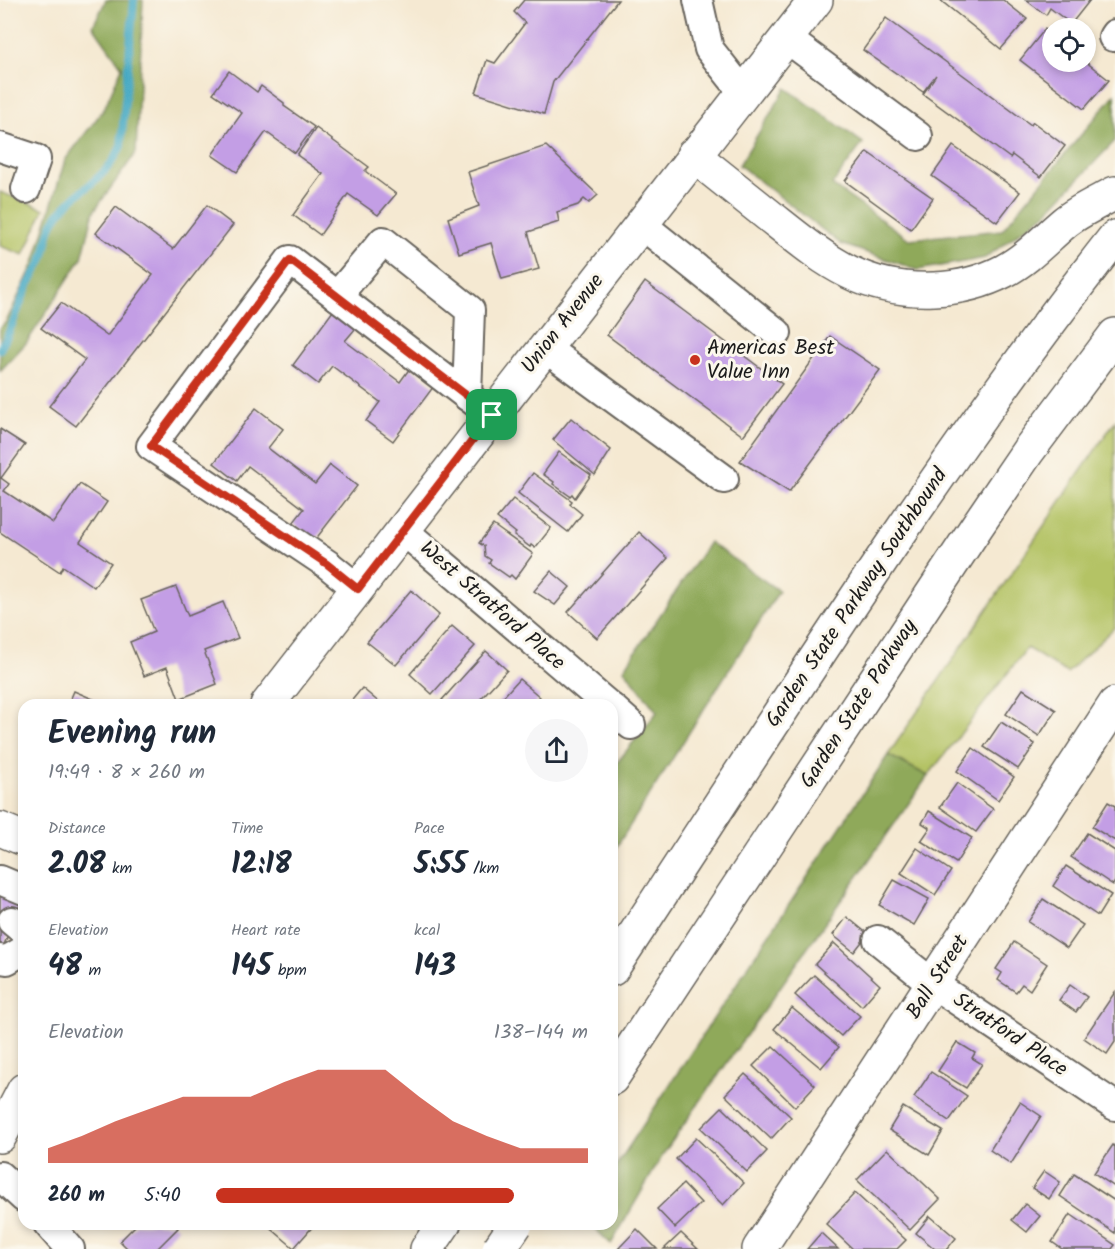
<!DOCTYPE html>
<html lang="en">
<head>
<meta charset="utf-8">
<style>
  body { margin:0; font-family:Kalam,sans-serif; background:#f6f6f7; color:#1f2937; height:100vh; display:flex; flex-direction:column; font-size:22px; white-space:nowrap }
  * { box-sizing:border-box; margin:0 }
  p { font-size:20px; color:#747a83 }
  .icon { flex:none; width:33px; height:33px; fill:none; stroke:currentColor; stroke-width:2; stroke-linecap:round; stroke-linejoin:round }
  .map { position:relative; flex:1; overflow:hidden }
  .sheet { position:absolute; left:18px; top:699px; width:600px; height:531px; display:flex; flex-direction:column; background:#fff; border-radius:18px; box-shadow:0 3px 9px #0003 }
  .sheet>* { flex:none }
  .tools { position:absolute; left:1042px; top:18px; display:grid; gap:12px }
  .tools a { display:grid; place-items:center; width:54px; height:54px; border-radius:50%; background:#fff; box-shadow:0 3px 9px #0003; font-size:30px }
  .pin { position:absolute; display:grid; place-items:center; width:51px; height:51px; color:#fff; margin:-26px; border-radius:12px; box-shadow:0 3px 9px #0006 }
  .round { display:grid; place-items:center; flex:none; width:63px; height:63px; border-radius:32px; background:#f6f6f7 }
  .summary { display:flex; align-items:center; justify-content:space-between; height:102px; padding:0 30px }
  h1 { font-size:33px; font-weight:600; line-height:45px }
  .stats { display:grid; grid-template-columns:repeat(3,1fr); gap:9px; height:102px; padding:6px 30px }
  .stats div { display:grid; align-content:center }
  .stats b { font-size:30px; font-weight:600 }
  .stats small { font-size:16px; font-weight:400 }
  .stats p { font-size:16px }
  .chart { height:168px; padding:12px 30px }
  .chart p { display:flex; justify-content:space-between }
  .chart svg { width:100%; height:108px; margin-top:6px; fill:#c8321e; opacity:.7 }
  ul { padding:0 30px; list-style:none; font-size:20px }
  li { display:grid; grid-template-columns:96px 72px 1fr; align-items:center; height:45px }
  li i { height:15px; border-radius:8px; background:#c8321e }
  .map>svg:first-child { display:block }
  .green { fill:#b4c365; stroke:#687040; stroke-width:1.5 }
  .forest { fill:#8fa95a; stroke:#56623b; stroke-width:1.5 }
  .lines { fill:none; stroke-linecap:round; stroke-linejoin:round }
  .stream { stroke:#42a7c2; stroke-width:8 }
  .building { fill:#c39ee5 }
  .minor-casing { stroke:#68645c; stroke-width:32 }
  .major-casing { stroke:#68645c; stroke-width:36 }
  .highway-casing { stroke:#68645c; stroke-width:36 }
  .minor { stroke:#fff; stroke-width:28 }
  .major { stroke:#fff; stroke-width:33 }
  .highway { stroke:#fff; stroke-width:33 }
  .highway-bridge-casing { stroke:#68645c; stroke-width:36; stroke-linecap:butt }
  .highway-bridge { stroke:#fff; stroke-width:33 }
  .route-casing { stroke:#fff; stroke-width:12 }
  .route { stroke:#c8321e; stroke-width:8 }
  .poi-dot { fill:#c8321e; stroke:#fbf7ec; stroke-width:2 }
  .labels { text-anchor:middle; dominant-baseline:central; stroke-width:6; stroke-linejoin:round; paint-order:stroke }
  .street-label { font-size:21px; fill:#1c1c1c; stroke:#fbf7ec }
  .poi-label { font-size:21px; fill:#1c1c1c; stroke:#fbf7ec; text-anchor:start }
</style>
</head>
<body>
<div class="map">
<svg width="1115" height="1249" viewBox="0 0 1115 1249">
  <rect width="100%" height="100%" fill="#fbf7ec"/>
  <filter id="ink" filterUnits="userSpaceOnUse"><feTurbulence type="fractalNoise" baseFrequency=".0167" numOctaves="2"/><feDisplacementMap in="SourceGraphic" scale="12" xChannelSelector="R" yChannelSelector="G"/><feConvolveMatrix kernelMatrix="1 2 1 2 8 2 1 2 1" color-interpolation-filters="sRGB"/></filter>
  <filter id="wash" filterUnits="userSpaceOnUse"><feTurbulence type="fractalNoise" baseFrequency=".008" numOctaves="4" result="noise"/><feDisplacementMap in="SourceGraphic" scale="24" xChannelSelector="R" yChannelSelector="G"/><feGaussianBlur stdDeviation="1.35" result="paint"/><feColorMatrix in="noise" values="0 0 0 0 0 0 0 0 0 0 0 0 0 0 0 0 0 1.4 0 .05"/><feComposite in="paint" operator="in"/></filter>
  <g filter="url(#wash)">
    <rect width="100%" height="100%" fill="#f5e9d2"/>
    <g class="green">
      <polygon points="0,192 44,209 24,255 0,246"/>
      <polygon points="1115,421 1115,627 1067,673 1027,648 928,776 888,755"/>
    </g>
    <g class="forest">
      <polygon points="106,0 143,0 136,153 94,211 82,258 27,342 0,371 0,328 6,322 34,263 65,160 104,109 122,67 93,26"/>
      <polygon points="786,88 863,143 832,185 909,239 1002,230 1115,94 1115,141 1046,213 985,258 918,270 841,244 739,165"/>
      <polygon points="709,542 779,591 612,854 612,769 657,712 624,669"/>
      <polygon points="888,755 928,776 664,1153 611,1244 590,1224 612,1224 612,1172"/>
    </g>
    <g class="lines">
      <path class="stream" d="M0,349C12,330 17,310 26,290C30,280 37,271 42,261C47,249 47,233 54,221C72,191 106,182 121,146L134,0"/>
    </g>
    <g id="blocks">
      <g class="building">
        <polygon points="524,0 618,0 553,82 544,114 476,93 487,60 495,63 525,23 514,12"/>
        <polygon points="940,0 1003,0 1027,19 1001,49"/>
        <polygon points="1026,0 1090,0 1071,24 1050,8 1046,15"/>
        <polygon points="886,18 1031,125 1033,122 1065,146 1041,177 1012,155 1010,158 923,94 936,75 923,92 863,50"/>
        <polygon points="1045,29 1053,35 1053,62 1086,62 1109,80 1084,109 1020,60"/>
        <polygon points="229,71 257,92 261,86 284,103 284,106 314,127 295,153 266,132 237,172 212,155 242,113 213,93"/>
        <polygon points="316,128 369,167 365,171 396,194 378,215 348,194 320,235 293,215 323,174 297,155"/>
        <polygon points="546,146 598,195 589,203 584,199 578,205 557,212 559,222 528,232 539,269 502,279 491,243 459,253 448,218 479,206 468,172"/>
        <polygon points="953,146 1020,192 997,222 932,176"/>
        <polygon points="867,152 933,198 911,229 845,181"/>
        <polygon points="207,205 233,225 76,426 49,406 85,360 41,328 61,303 107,336 153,275 96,233 116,207 173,249"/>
        <polygon points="645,282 782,384 743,436 607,335"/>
        <polygon points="333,311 356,328 345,341 400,382 410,368 434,386 393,441 366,421 380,402 332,366 318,384 293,365"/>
        <polygon points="830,336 880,370 789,492 740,461"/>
        <polygon points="256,408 283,429 268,448 315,484 330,465 357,486 315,540 293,523 304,509 248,466 237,481 214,463"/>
        <polygon points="571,418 611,450 595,475 553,440"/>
        <polygon points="0,429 25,445 1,478 9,484 4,491 53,523 80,484 107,502 80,542 111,563 94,587 63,566 60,572 0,532"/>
        <polygon points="559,452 591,475 575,498 572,494 570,496 553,484 554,482 543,474"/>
        <polygon points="533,473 572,501 570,504 582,514 568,532 518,493"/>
        <polygon points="513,499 551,528 535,548 531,545 530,547 514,535 516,533 497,518"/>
        <polygon points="493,525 533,554 515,579 511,575 509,577 489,563 491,560 485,556 484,546 479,543"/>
        <polygon points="639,532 668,558 597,638 568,612"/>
        <polygon points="551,571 570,587 555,605 534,591"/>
        <polygon points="176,587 188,616 223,602 238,638 204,651 217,684 179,699 167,667 144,676 130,642 154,632 141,600"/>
        <polygon points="411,590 439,615 396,665 367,642"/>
        <polygon points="452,626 475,646 432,694 410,674"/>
        <polygon points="486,651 507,670 475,705 448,705 442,700"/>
        <polygon points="519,679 540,697 534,705 496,705"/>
        <polygon points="362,688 382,705 348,705"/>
        <polygon points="1023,689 1056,710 1039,736 1006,714"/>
        <polygon points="74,691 107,705 68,705"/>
        <polygon points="1001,722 1035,744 1018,769 984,747"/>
        <polygon points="973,748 1014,777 998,800 957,771"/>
        <polygon points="957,783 993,809 976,832 940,807"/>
        <polygon points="1108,802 1115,806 1115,841 1092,827"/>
        <polygon points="929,811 972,838 956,863 921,841 930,828 922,823"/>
        <polygon points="1087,833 1115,851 1115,881 1113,885 1071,857"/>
        <polygon points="917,848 951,871 935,895 901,873"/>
        <polygon points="1066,866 1111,895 1098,916 1053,886"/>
        <polygon points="894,880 929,899 914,925 879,905"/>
        <polygon points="0,885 24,896 3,947 0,946"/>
        <polygon points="1043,899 1083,925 1067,948 1028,922"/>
        <polygon points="847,917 868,934 854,952 833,935"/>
        <polygon points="1014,942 1047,964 1030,990 1022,984 1016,992 998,980 1002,973 996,969"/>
        <polygon points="834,943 880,985 862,1006 815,964"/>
        <polygon points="814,975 860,1016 841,1036 795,995"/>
        <polygon points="1070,985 1087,997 1076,1012 1059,1000"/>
        <polygon points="1115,992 1115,1042 1107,1054 1084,1038"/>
        <polygon points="792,1008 839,1047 821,1068 774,1029"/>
        <polygon points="957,1042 975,1053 972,1058 982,1064 966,1088 938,1071"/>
        <polygon points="773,1046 815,1085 795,1107 753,1066"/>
        <polygon points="931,1072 967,1096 949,1121 914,1097"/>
        <polygon points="745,1074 791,1117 771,1139 725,1095"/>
        <polygon points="1020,1102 1041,1116 1011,1164 990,1150"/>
        <polygon points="722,1107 767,1151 747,1172 701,1128"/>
        <polygon points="903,1107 943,1131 929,1155 889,1130"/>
        <polygon points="696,1138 744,1183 723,1205 676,1159"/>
        <polygon points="1113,1145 1115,1147 1115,1187 1094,1173"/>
        <polygon points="887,1149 940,1199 910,1230 857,1180"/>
        <polygon points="1044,1171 1060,1182 1049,1199 1032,1188"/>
        <polygon points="1074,1174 1115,1201 1115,1233 1060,1196"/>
        <polygon points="683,1184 701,1203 675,1228 657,1209"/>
        <polygon points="855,1193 906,1240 897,1249 853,1249 826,1224"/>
        <polygon points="1025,1204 1040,1216 1027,1232 1012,1220"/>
        <polygon points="1070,1214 1115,1245 1112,1249 1062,1249 1052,1242"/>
        <polygon points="930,1216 956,1238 947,1249 935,1249 916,1233"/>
        <polygon points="137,1224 173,1224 178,1228 157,1249 128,1249 120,1241"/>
        <polygon points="266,1224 315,1224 294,1248"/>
        <polygon points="637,1229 657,1249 618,1249"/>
        <polygon points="681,1233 698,1249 664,1249"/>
        <polygon points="821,1233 838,1249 807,1249"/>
      </g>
    </g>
  </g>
  <g filter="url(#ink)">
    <use href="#blocks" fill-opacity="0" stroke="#68645c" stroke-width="1.5"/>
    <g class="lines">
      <g class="minor-casing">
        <g id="minor">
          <polyline points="698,0 709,49 743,92"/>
          <polyline points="1113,37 1115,34"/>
          <polyline points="786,38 918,136"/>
          <polyline points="0,147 36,159 26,189"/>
          <polyline points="641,224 777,333"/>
          <polyline points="337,296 383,241 470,310 467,396"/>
          <polyline points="545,348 724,479"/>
          <polyline points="404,531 608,705"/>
          <polyline points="358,589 327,564 151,446 290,260 492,415"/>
          <polyline points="612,708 631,725"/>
          <polyline points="0,880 24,890"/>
          <polyline points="12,921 24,931"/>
          <polyline points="878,940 933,984 1115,1106"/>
          <polyline points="0,959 7,960 24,950"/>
          <polyline points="0,1176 24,1198"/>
          <polyline points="48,1224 70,1249"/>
        </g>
      </g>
      <g class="major-casing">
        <g id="major">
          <polyline points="267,705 816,0"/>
          <polyline points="0,829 24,839"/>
          <polyline points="0,1136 24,1090"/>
          <polyline points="759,1249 1115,704"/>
        </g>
      </g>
      <g class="highway-casing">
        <g id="highway">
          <path d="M693,155C719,176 746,197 772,218C825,260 862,292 934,289C957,288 983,282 1004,271C1027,259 1044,240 1064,223C1078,211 1099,202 1115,193"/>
          <path d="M612,969C775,722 932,470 1115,237"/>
          <polyline points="612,1078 977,526 1028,451 1115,335"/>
          <polyline points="427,1249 444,1224"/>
        </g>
      </g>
      <use href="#minor" class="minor"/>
      <use href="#major" class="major"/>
      <use href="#highway" class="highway"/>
      <g class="highway-bridge-casing">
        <polyline id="highway-bridge" points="499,1249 516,1224"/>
      </g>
      <use href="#highway-bridge" class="highway-bridge"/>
    </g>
  </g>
  <g class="lines" filter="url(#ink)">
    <g class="route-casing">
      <polygon id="route" points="290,260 492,415 358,589 327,564 151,446"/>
    </g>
    <use href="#route" class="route"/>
  </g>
  <circle class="poi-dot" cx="695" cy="360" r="6"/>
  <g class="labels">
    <g class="street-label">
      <text transform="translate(563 324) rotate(-52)">Union Avenue</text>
      <text transform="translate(857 598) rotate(-56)">Garden State Parkway Southbound</text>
      <text transform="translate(492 606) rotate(41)">West Stratford Place</text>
      <text transform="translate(859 704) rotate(-57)">Garden State Parkway</text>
      <text transform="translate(938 977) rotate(-57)">Ball Street</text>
      <text transform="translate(1010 1035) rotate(34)">Stratford Place</text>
    </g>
    <g class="poi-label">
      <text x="707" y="348">Americas Best<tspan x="707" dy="24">Value Inn</tspan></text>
    </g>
  </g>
</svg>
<div class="tools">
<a><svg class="icon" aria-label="locate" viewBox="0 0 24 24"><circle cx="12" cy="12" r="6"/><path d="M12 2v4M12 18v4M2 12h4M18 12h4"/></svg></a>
</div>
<div class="pin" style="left:492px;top:415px;background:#1e9e55"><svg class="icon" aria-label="arrive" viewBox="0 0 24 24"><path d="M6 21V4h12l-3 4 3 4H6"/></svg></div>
<section class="sheet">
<div class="summary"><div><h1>Evening run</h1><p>19:49 · 8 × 260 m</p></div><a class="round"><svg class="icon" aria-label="share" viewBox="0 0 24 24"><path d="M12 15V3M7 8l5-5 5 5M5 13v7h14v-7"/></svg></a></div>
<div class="stats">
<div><p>Distance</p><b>2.08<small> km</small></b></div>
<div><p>Time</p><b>12:18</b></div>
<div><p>Pace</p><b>5:55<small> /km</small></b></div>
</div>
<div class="stats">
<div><p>Elevation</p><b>48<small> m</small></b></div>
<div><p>Heart rate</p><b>145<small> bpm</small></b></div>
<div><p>kcal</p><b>143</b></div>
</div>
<div class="chart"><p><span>Elevation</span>138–144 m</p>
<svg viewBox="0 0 160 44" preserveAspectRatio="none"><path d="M0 44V38L10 33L20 27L30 22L40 17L50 17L60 17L70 11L80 6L90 6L100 6L110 17L120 27L130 33L140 38L150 38L160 38V44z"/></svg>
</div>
<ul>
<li><b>260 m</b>5:40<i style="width:80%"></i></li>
</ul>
</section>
</div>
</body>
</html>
